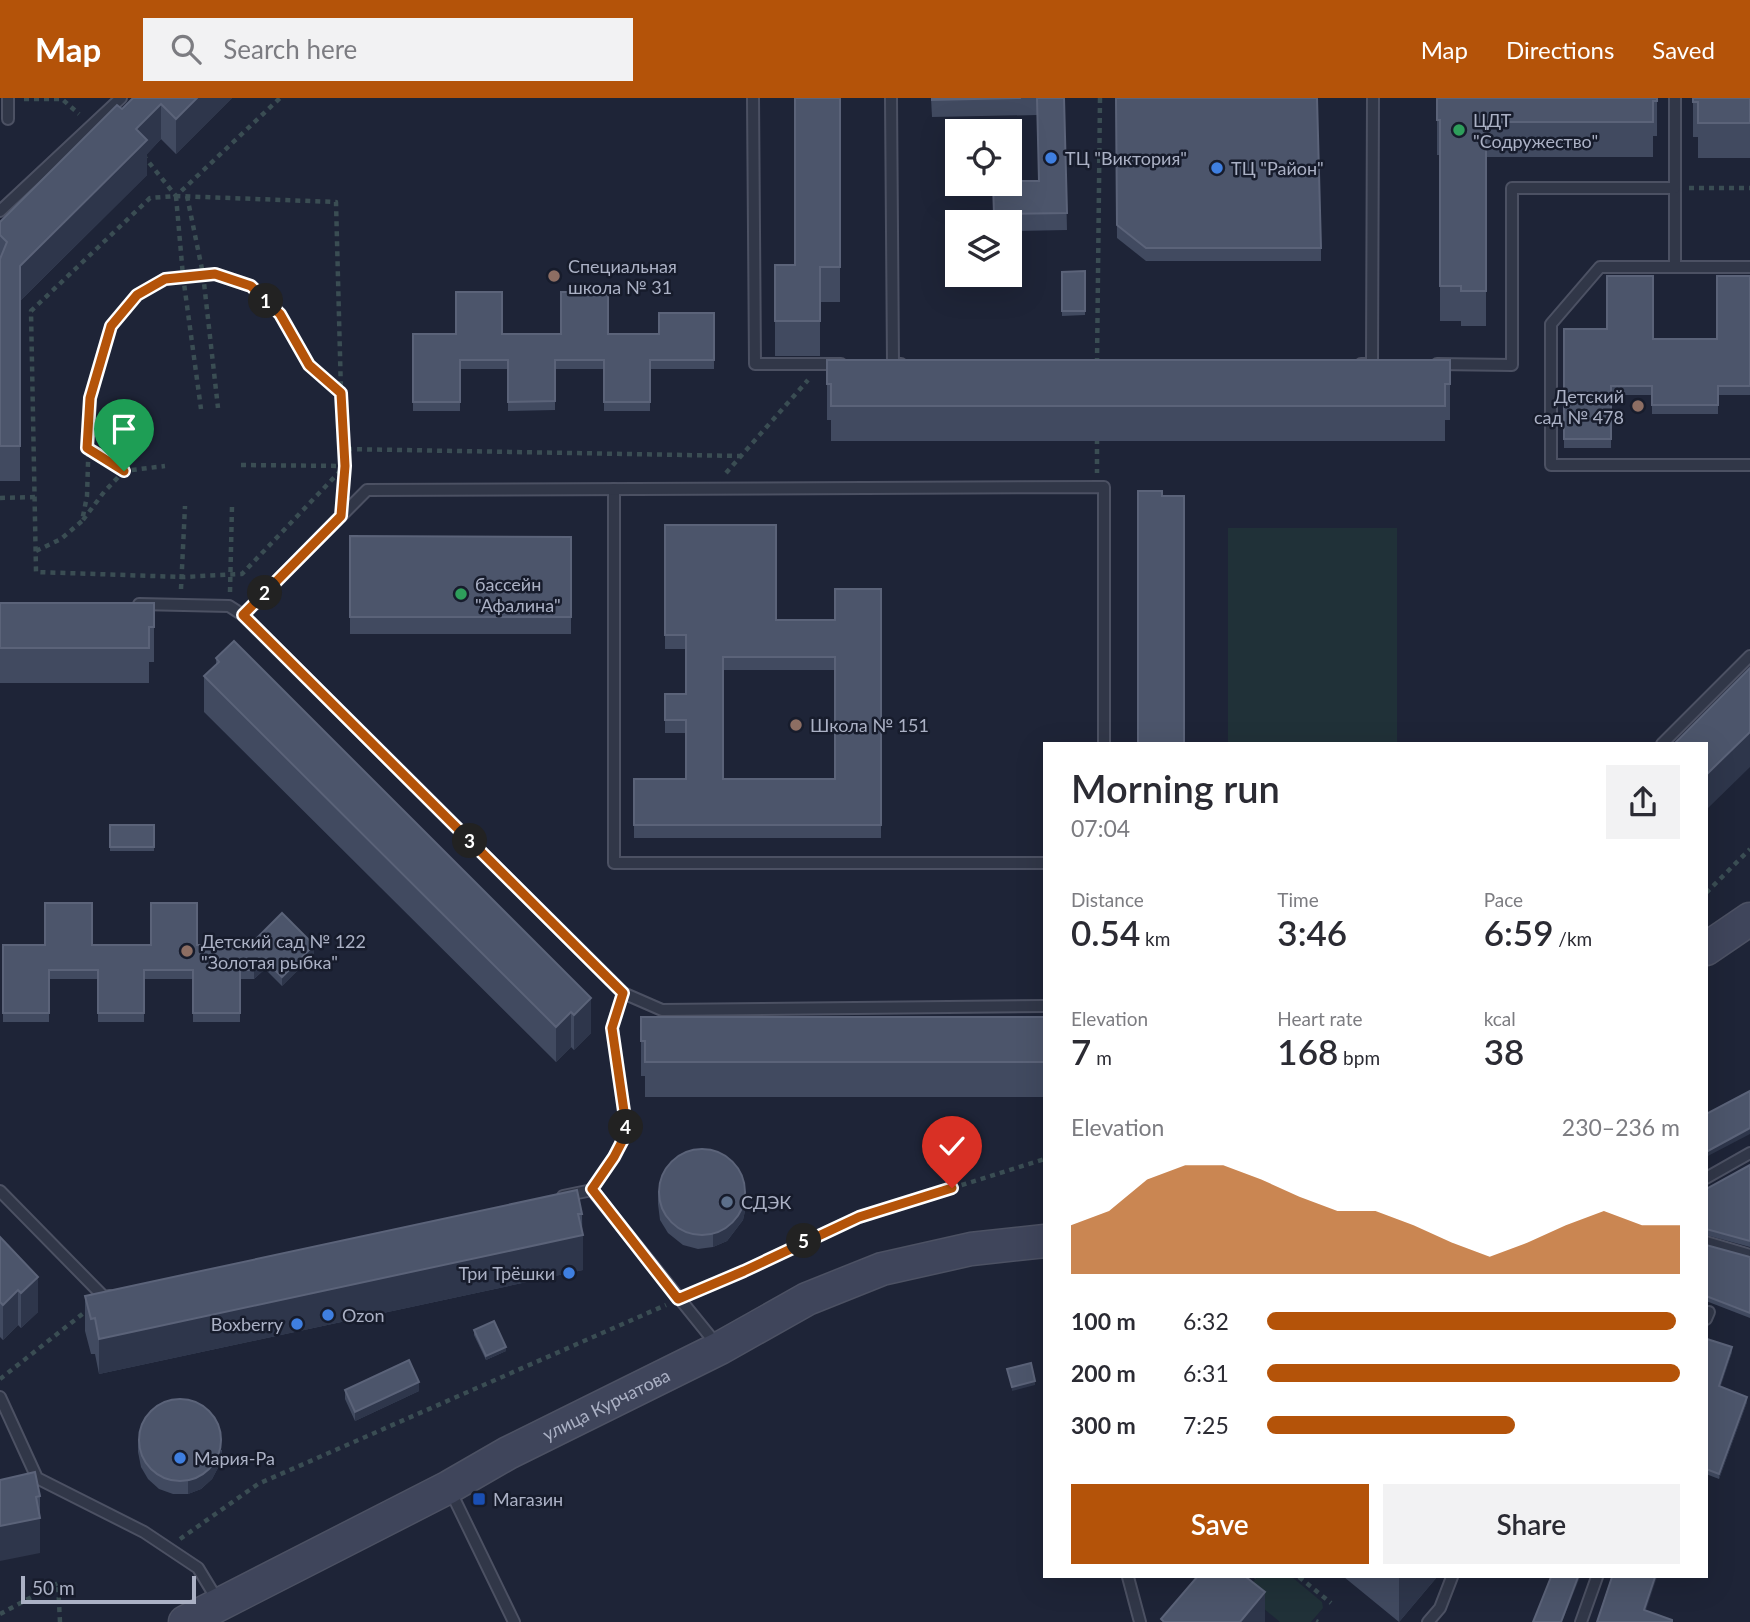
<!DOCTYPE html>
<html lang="en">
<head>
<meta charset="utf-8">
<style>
  body { margin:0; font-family:Lato,sans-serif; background:#f2f2f3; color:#2b2b33; height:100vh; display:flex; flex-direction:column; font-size:26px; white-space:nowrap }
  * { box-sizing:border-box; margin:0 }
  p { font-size:23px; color:#7c7c81 }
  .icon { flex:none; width:38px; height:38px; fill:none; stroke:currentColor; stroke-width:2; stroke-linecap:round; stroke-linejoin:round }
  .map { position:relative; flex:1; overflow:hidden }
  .sheet { position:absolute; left:1043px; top:644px; width:665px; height:836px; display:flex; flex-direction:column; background:#fff; border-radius:0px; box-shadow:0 7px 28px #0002 }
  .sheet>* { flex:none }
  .tools { position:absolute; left:945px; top:21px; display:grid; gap:14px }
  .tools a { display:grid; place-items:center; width:77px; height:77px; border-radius:0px; background:#fff; box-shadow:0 7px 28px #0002; font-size:35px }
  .scale { position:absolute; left:21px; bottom:18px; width:175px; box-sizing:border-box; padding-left:7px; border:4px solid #abb1c5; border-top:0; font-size:19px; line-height:24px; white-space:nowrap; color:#abb1c5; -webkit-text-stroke:5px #171c2c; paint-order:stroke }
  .pin { position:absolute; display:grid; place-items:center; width:60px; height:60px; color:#fff; margin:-72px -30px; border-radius:50% 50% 50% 0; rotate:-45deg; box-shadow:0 0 7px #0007 }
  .pin .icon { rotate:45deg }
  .km { position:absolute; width:35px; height:35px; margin:-18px; border-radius:50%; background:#222; color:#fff; font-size:19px; line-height:35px; text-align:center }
  .round { display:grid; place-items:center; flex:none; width:74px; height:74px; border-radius:0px; background:#f2f2f3 }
  .overview { display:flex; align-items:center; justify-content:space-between; height:119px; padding:0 28px }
  h1 { font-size:38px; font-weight:600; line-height:52px }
  .metrics { display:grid; grid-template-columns:repeat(3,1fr); gap:10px; height:119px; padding:7px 28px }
  .metrics div { display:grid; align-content:center }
  .metrics b { font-size:35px; font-weight:600 }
  .metrics small { font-size:19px; font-weight:400 }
  .metrics p { font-size:19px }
  .chart { height:196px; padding:14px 28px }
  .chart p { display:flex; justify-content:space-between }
  .chart svg { width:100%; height:126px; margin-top:7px; fill:#b45309; opacity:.7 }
  .action { display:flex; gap:14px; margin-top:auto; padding:14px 28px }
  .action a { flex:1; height:80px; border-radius:0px; background:#b45309; color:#fff; font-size:28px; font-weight:600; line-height:80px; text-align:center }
  .action a+a { background:#f2f2f3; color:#2b2b33 }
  ul { padding:0 28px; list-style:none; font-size:23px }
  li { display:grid; grid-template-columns:112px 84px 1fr; align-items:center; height:52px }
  li i { height:18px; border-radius:9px; background:#b45309 }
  header { display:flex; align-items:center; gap:42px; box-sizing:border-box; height:98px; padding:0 35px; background:#b45309; color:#fff }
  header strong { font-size:33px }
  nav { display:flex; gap:38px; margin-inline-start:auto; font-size:24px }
  .search { width:490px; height:63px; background:#f2f2f3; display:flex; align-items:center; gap:18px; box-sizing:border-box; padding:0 24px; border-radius:0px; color:#7c7c81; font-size:26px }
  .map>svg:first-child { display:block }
  .green { fill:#203138 }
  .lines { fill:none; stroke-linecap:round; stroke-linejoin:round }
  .service-casing { stroke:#4c5163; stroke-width:14 }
  .secondary-casing { stroke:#4c5163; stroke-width:35 }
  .path { stroke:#3a4d53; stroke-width:4.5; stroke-dasharray:5 5; stroke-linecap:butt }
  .service { stroke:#313748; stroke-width:10 }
  .secondary { stroke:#3f455b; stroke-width:32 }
  .wall { fill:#414a60; fill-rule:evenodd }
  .shaded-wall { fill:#2e364b }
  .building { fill:#4c556b; stroke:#5b6379; stroke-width:2; fill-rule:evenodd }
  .route-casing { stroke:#fff; stroke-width:14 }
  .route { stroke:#b45309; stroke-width:9 }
  .leisure-dot { fill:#2e9e5b; stroke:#171c2c; stroke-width:2.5 }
  .shop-dot { fill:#3f7fe0; stroke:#171c2c; stroke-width:2.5 }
  .education-dot { fill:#8d6e63; stroke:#171c2c; stroke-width:2.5 }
  .service-dot { fill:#5c6f8a; stroke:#171c2c; stroke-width:2.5 }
  .transit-dot { fill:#1a4fb4; stroke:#171c2c; stroke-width:2.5 }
  .labels { text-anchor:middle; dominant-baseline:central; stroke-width:5; stroke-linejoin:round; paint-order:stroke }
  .poi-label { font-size:18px; fill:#abb1c5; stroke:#171c2c; text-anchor:start }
  .street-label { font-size:18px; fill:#abb1c5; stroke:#171c2c }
</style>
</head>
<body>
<header>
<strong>Map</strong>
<div class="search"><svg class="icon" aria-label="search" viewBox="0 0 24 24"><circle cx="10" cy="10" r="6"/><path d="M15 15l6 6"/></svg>Search here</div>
<nav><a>Map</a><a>Directions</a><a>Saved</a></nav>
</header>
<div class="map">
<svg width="1750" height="1524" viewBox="0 0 1750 1524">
  <rect width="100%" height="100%" fill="#1e2437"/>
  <g class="green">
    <rect x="1228" y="430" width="169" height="216"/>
    <polygon points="1257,1479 1292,1479 1322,1504 1323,1510 1311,1524 1280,1524 1247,1497 1247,1492"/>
  </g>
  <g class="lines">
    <g class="service-casing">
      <g id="service">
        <polyline points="753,0 755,266 841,266"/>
        <polyline points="891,0 893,266 901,266"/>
        <polyline points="8,21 8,0"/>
        <polyline points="1675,90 1675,169"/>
        <polyline points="0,113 121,0"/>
        <polyline points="1750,169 1600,169 1551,226 1551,367 1750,367"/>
        <polyline points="1361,266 1372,266 1373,0"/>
        <polyline points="1437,266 1512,267 1512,90 1675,90 1675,0"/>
        <polyline points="614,391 614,765 1045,765"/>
        <polyline points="139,506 229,508 243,517 367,392 1104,389 1104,646"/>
        <polyline points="243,517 623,895 662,912 1045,908"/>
        <polyline points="1662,646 1750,558"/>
        <polyline points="1706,1080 1750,1055"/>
        <polyline points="0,1093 104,1199 110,1198"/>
        <polyline points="563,1098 592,1092 717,1247"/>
        <polyline points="1706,1144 1750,1157"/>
        <polyline points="1706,1221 1709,1214"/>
        <polyline points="0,1299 37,1380 144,1434 198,1470 218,1503"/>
        <polyline points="450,1392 514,1524"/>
        <polyline points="1128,1479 1140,1524"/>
        <polyline points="1428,1524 1440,1510 1452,1479"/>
        <polyline points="1581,1524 1597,1479"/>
      </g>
    </g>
    <g class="secondary-casing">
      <g id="secondary">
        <polyline points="1706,851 1750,821"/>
        <path id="s1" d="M185,1524L449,1389L508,1355L720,1250L807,1201L882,1171L971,1151L1045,1143"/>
      </g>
    </g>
    <g class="path">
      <polyline points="24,1 62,1 79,16"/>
      <polyline points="143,57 176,98 280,0"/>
      <polyline points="1689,90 1750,90"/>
      <polyline points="176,98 183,178 201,311"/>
      <polyline points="187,98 203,176 218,310"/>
      <polyline points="1097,265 1100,0"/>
      <polyline points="1097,341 1097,375"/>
      <polyline points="88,351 124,373 165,368"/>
      <polyline points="241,367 345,368 242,476 183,479 36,474 31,213 150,100 176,98 336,104 341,295 345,351 741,358"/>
      <polyline points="726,375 808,282"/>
      <polyline points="343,392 345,351"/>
      <polyline points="0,400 35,399"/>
      <polyline points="83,422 104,394 124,373"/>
      <polyline points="36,453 61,441 82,423 87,398 90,300 111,228 137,197 165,181 215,176 251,188 280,216 309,267 340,294"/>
      <polyline points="181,491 185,408"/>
      <polyline points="230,494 232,408"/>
      <polyline points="1706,795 1750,751"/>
      <polyline points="600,1079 627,1034 612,930 619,909"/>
      <polyline points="693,1195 859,1119 1045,1061"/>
      <polyline points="0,1281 90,1210"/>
      <polyline points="180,1441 258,1386 666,1207"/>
      <polyline points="1299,1479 1331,1505"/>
      <polyline points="1247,1487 1254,1479"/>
      <polyline points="0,1516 58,1485 60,1524"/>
      <polyline points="1316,1523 1318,1524"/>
    </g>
    <use href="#service" class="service"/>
    <use href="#secondary" class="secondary"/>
  </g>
  <g class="wall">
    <polygon points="133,0 232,0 176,56 161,41 147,56 147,77 20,203 20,383 0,383 0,124"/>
    <polygon points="840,0 840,204 820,204 820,258 775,258 775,167 795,167"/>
    <polygon points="931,0 1064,0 1067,132 1010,133 1010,124 994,124 993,86 1039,83 1037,17 932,19"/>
    <polygon points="1116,0 1321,150 1321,163 1146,163 1117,140"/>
    <polygon points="1437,0 1657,0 1657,38 1653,38 1653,59 1486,59 1486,228 1461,228 1461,223 1440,223 1440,57 1437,57"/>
    <polygon points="1693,0 1750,0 1750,60 1698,60 1698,39 1693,39"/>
    <polygon points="1085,173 1085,217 1062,218 1062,174"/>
    <polygon points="1750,178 1750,297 1718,297 1718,316 1652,316 1652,297 1611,297 1611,350 1564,350 1564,231 1607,231 1653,241 1717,241"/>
    <polygon points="714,215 714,271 650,271 650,313 604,313 604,271 555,271 555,312 508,313 508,271 460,271 460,313 413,313 413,236 659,236"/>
    <polygon points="827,262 1450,262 1450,322 1445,322 1445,343 831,343 831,322 827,322"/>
    <path d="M665,427L776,522H835L881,491V740H634V681H686V635H665V596H686V551H665ZM723,572H835V681H723Z"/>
    <polygon points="350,438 571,439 571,536 350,536"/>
    <polygon points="0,505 154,505 154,564 149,564 149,585 0,585"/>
    <polygon points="234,543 591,935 574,952 571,949 556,964 204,614 204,578 216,567 216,560"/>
    <rect x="110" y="727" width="44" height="26"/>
    <polygon points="3,847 197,847 314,856 282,888 265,871 254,881 240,881 240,924 193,924 193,881 144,881 144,924 98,924 98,881 49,881 49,924 3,924"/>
    <polygon points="641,919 1045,919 1045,999 645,999 645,978 641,978"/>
    <polygon points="1750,1067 1750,1149 1706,1137 1706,1091"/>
    <polygon points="658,1093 746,1108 743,1122 727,1143 713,1149 698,1151 683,1147 668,1135 660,1122 658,1106"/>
    <polygon points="582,1116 583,1172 99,1276 95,1256 91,1256 85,1233 85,1198"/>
    <polygon points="0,1139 38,1214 21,1230 18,1227 3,1242 0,1239"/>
    <polygon points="1706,1147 1750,1159 1750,1220 1706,1203"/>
    <polygon points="474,1232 506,1253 486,1262 474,1237"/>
    <polygon points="1706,1243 1732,1254 1720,1289 1747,1304 1719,1381 1706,1376"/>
    <polygon points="345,1292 419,1293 355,1323 345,1301"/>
    <polygon points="138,1341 222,1352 220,1366 212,1381 201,1391 188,1396 173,1396 159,1391 148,1381 141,1369 138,1354"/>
    <polygon points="0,1382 40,1398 40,1455"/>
    <polygon points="1344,1479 1437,1479 1399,1524"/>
  </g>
  <g class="shaded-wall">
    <polygon points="197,0 232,0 176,56 176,21"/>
    <polygon points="161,6 161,41 147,56 147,77 20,203 20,168 136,31"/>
    <polygon points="1750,634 1750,669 1706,712 1706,677"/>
    <polygon points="314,847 314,856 282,888 282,879"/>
    <polygon points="265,862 265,871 254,881 254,872"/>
    <polygon points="591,900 591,935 574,952 574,917"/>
    <polygon points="571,914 571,949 556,964 556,929"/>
    <polygon points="1750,1030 1750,1036 1706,1059 1706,1054"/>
    <polygon points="746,1094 746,1108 743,1122 727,1143 713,1149 713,1136"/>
    <polygon points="583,1137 583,1172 99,1276 99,1241"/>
    <polygon points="38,1179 38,1214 21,1230 21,1195"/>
    <polygon points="18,1192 18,1227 3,1242 3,1207"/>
    <polygon points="506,1249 506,1253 486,1262 486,1258"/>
    <polygon points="1732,1249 1732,1254 1719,1294 1719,1288"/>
    <polygon points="1035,1283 1035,1287 1012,1293 1012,1289"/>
    <polygon points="419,1284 419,1293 355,1323 355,1314"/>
    <polygon points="1747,1299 1747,1304 1719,1381 1719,1376"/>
    <polygon points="222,1339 220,1366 212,1381 201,1391 188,1396 188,1383"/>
    <polygon points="40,1420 40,1455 0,1463 0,1428"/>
    <polygon points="1399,1479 1437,1479 1399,1524"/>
    <polygon points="1578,1479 1580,1479 1562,1524 1561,1524"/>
    <polygon points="1655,1479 1657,1479 1644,1518 1644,1512"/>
    <polygon points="1265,1494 1265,1524 1240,1524"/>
  </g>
  <g class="building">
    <polygon points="133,0 197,0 176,21 161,6 136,31 147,42 20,168 20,348 0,348 0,161 7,144 0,137 0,124 117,7 122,11"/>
    <polygon points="795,0 840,0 840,169 820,169 820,223 775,223 775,167 795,167"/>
    <polygon points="932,0 1021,0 932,2"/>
    <polygon points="1037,0 1064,0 1067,115 994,116 993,86 1010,86 1010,83 1039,83"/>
    <polygon points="1116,0 1317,0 1321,150 1146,150 1117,127"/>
    <polygon points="1437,0 1657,0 1657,3 1653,3 1653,24 1486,24 1486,193 1461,193 1461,188 1440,188 1440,22 1437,22"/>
    <polygon points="1693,0 1750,0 1750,25 1698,25 1698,4 1693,4"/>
    <polygon points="1085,173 1085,213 1062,213 1062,174"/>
    <polygon points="1607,178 1653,178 1653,241 1717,241 1717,178 1750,178 1750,288 1718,288 1718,307 1652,307 1652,288 1611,288 1611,341 1564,341 1564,231 1607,231"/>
    <polygon points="456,194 502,194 502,236 561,236 561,194 608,194 608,236 659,236 659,215 714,215 714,262 650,262 650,304 604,304 604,262 555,262 555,303 508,304 508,262 460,262 460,304 413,304 413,236 456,236"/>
    <polygon points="827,262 1450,262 1450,286 1445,286 1445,308 831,308 831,286 827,286"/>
    <polygon points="1138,393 1162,393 1162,398 1184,398 1184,646 1138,646"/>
    <path d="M665,427H776V522H835V491H881V727H634V681H686V622H665V596H686V537H665ZM723,559H835V681H723Z"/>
    <polygon points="350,438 571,439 571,519 350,519"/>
    <polygon points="0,505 154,505 154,529 149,529 149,550 0,550"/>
    <polygon points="234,543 591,900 574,917 571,914 556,929 204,578 219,564 216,560"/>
    <polygon points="1750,570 1750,634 1706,677 1706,646 1674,646"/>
    <rect x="110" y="727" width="44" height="22"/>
    <polygon points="45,805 92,805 92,847 151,847 151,805 197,805 197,847 250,847 282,815 314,847 282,879 265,862 254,872 240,872 240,915 193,915 193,872 144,872 144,915 98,915 98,872 49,872 49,915 3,915 3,847 45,847"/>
    <polygon points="641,919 1045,919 1045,964 645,964 645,943 641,943"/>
    <polygon points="1750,993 1750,1030 1706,1054 1706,1016"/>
    <circle cx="702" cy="1094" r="43"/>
    <polygon points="1750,1067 1750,1143 1706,1131 1706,1091"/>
    <polygon points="577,1092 582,1116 578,1116 583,1137 99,1241 95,1220 91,1221 85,1198"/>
    <polygon points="0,1139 38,1179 21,1195 18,1192 3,1207 0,1204"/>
    <polygon points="1706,1147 1750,1159 1750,1215 1706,1198"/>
    <polygon points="494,1223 506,1249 486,1258 474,1232"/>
    <polygon points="1707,1241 1732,1249 1719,1288 1747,1299 1719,1376 1706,1371"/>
    <polygon points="409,1262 419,1284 355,1314 345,1292"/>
    <polygon points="1031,1265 1035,1283 1012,1289 1007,1271"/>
    <circle cx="180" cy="1342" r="41"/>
    <polygon points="35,1374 40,1398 36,1399 40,1420 0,1428 0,1382"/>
    <polygon points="1197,1479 1246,1479 1265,1494 1240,1524 1164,1524 1161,1521"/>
    <polygon points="1551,1479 1578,1479 1561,1524 1533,1524"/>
    <polygon points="1612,1479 1655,1479 1644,1512 1672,1522 1672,1524 1597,1524"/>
  </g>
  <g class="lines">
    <g class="route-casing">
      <polyline id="route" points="124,373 87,350 90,300 111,228 137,197 165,181 215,176 251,188 280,216 309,267 341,295 345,368 341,418 243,517 623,895 612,930 627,1034 614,1059 592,1091 678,1201 744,1173 859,1119 952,1090"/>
    </g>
    <use href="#route" class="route"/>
  </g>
  <g class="leisure-dot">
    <circle cx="1459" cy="32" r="7"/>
    <circle cx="461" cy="496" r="7"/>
  </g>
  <g class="shop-dot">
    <circle cx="1051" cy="60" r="7"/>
    <circle cx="1217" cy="70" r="7"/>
    <circle cx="569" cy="1175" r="7"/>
    <circle cx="328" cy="1217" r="7"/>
    <circle cx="297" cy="1226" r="7"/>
    <circle cx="180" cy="1360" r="7"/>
  </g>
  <g class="education-dot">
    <circle cx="554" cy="178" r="7"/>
    <circle cx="1638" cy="308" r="7"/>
    <circle cx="796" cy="627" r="7"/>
    <circle cx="187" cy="853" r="7"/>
  </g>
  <circle class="service-dot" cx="727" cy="1104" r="7"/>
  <rect class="transit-dot" x="472" y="1394" width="14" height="14" rx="3.5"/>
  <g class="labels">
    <g class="poi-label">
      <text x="1473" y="22">ЦДТ<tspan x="1473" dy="21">"Содружество"</tspan></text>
      <text x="1065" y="60">ТЦ "Виктория"</text>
      <text x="1231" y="70">ТЦ "Район"</text>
      <text x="568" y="168">Специальная<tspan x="568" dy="21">школа № 31</tspan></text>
      <text x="1624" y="298" text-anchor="end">Детский<tspan x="1624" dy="21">сад № 478</tspan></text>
      <text x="475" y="486">бассейн<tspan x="475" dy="21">"Афалина"</tspan></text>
      <text x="810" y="627">Школа № 151</text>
      <text x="201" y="843">Детский сад № 122<tspan x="201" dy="21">"Золотая рыбка"</tspan></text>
      <text x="741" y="1104">СДЭК</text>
      <text x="555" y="1175" text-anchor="end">Три Трёшки</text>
      <text x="342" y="1217">Ozon</text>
      <text x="283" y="1226" text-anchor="end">Boxberry</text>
      <text x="194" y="1360">Мария-Ра</text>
      <text x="493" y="1401">Магазин</text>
    </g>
    <g class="street-label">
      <text stroke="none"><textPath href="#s1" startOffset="474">улица Курчатова</textPath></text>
    </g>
  </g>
</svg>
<div class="tools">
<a><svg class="icon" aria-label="locate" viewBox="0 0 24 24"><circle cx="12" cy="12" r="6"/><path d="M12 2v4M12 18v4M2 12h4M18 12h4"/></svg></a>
<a><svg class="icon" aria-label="layers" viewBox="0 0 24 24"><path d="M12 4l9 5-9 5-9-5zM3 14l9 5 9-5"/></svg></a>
</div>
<div class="scale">50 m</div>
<div class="pin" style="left:124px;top:373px;background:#1e9e55"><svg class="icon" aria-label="arrive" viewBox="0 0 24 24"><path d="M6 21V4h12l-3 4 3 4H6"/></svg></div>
<div class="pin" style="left:952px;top:1090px;background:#d93025"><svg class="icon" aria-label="check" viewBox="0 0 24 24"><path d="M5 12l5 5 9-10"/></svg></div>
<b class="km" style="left:266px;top:203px">1</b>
<b class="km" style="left:265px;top:495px">2</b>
<b class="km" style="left:470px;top:743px">3</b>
<b class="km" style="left:626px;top:1029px">4</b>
<b class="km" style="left:804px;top:1143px">5</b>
<section class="sheet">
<div class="overview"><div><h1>Morning run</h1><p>07:04</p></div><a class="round"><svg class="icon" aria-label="share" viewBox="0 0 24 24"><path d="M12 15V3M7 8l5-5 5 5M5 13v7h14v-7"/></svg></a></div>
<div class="metrics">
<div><p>Distance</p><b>0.54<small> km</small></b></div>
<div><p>Time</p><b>3:46</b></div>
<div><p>Pace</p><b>6:59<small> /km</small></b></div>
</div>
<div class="metrics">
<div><p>Elevation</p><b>7<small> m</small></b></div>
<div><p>Heart rate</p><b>168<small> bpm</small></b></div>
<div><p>kcal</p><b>38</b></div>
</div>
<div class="chart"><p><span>Elevation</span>230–236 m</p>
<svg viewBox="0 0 160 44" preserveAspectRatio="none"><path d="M0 44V27L10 22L20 11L30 6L40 6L50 11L60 17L70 22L80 22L90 27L100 33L110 38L120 33L130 27L140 22L150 27L160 27V44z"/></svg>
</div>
<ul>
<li><b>100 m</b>6:32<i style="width:99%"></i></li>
<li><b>200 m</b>6:31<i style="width:100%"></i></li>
<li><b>300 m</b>7:25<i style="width:60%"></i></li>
</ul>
<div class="action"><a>Save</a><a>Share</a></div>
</section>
</div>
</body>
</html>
